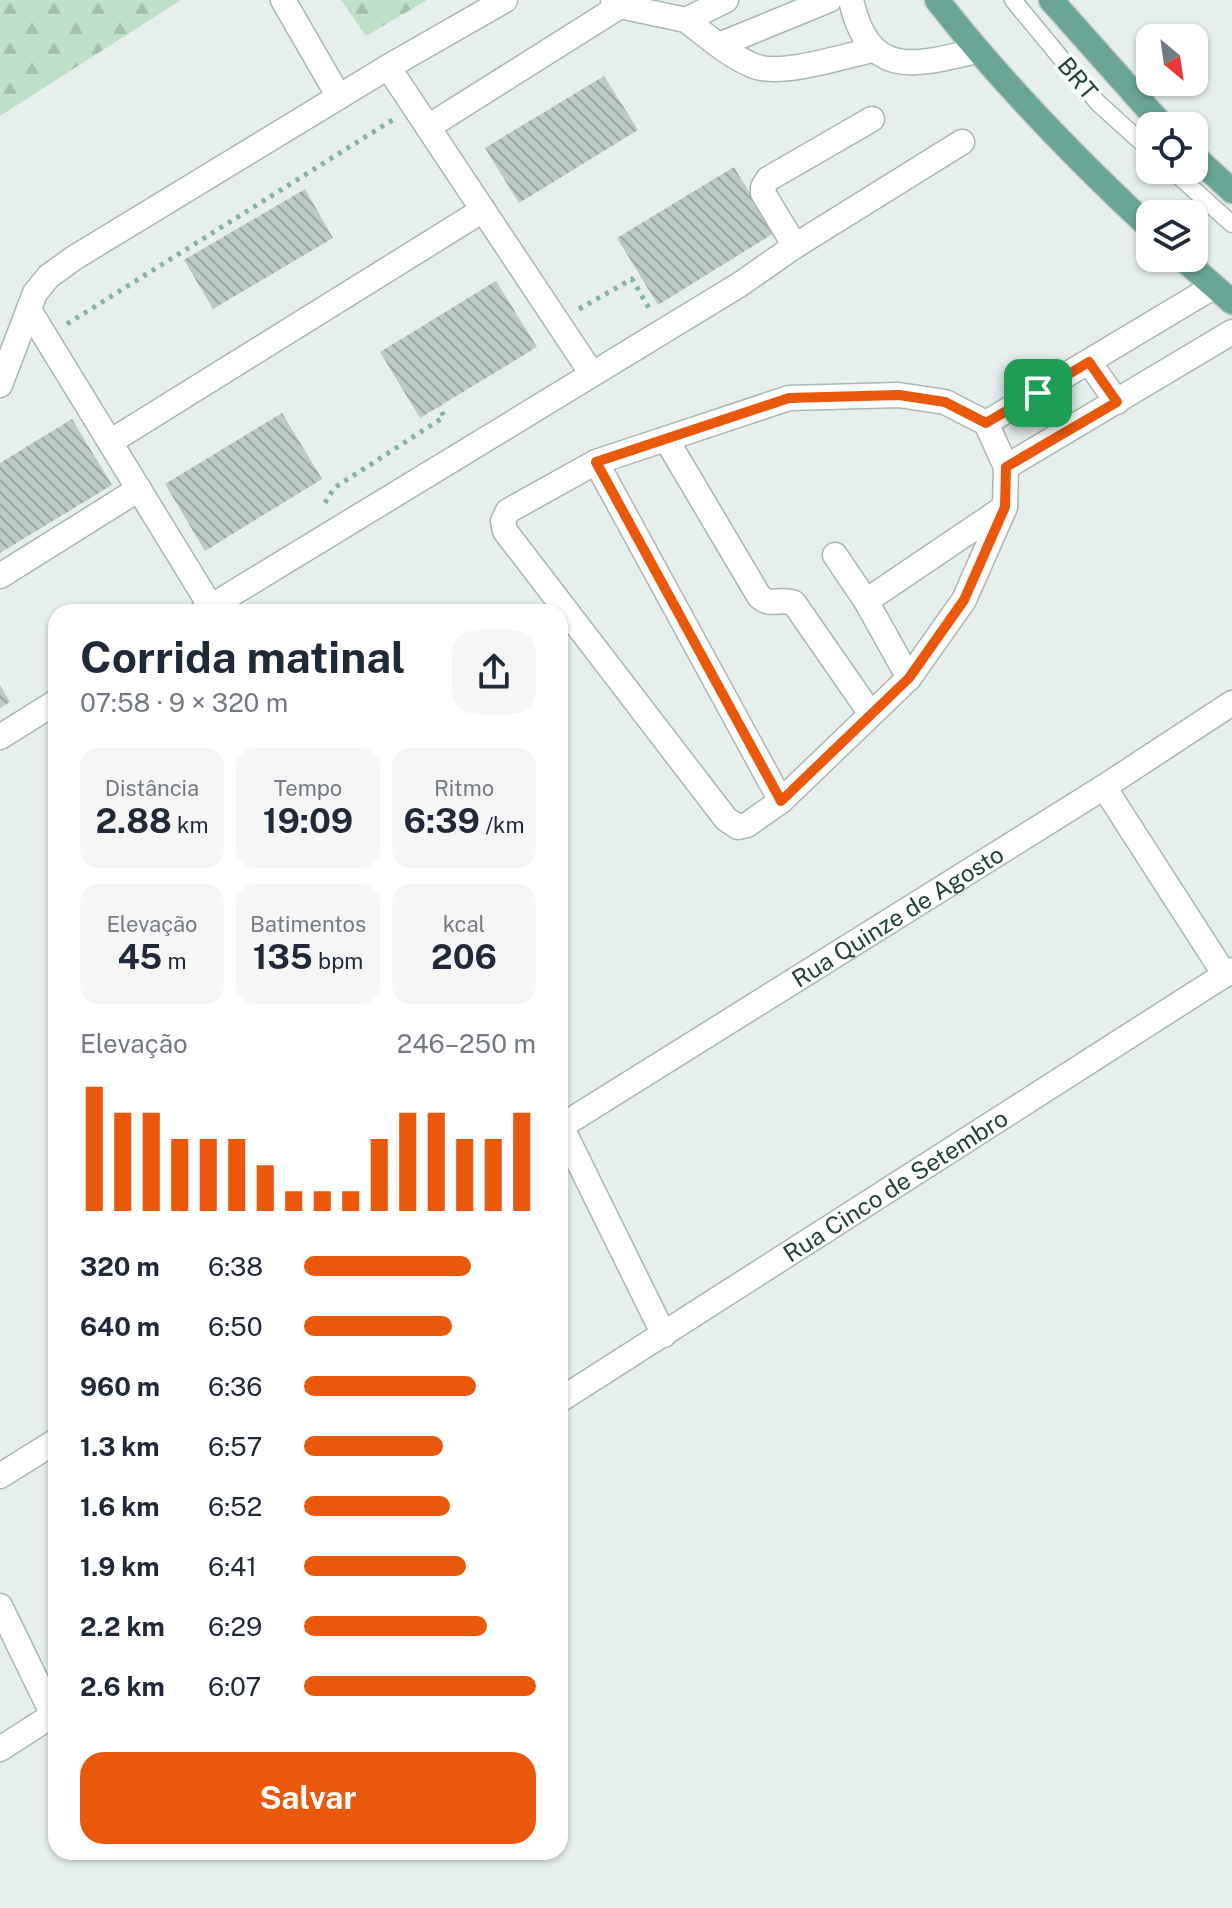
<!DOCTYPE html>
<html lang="pt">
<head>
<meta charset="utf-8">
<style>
  body { margin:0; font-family:"Public Sans",sans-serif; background:#f6f6f7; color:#1f2937; height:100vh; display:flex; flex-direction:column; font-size:30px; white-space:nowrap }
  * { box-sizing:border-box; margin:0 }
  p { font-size:26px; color:#747a83 }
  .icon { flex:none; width:44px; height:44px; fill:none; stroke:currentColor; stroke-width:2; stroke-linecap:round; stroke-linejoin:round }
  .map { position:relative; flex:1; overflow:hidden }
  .side { position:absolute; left:48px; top:604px; width:520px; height:1256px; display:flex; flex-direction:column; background:#fff; border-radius:24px; box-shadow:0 2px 6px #0004 }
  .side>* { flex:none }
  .needle { width:52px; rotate:151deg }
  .controls { position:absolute; left:1136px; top:24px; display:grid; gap:16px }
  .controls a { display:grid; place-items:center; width:72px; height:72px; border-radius:16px; background:#fff; box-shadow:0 2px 6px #0004; font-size:40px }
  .pin { position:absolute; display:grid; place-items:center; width:68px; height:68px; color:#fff; margin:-34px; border-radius:16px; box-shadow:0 4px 12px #0006 }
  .round { display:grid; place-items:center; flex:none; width:84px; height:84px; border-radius:24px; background:#f6f6f7 }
  .headline { display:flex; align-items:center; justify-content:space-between; height:136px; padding:0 32px }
  h1 { font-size:44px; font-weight:700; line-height:60px }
  .figures { display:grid; grid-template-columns:repeat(3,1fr); gap:12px; height:136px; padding:8px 32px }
  .figures div { display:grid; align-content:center; border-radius:20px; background:#f6f6f7; text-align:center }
  .figures b { font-size:34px; font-weight:700 }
  .figures small { font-size:22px; font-weight:400 }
  .figures p { font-size:22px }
  .chart { height:224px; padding:16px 32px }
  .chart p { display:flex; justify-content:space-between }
  .chart svg { width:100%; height:144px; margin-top:8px; stroke:#ea580c; stroke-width:6 }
  .button { display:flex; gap:16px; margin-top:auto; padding:16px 32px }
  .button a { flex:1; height:92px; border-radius:24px; background:#ea580c; color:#fff; font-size:32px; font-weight:700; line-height:92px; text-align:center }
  ul { padding:0 32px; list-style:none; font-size:26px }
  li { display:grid; grid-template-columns:128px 96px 1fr; align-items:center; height:60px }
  li i { height:20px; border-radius:10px; background:#ea580c }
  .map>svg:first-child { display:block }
  .forest { fill:url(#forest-firs) }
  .building { fill:url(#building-back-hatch) }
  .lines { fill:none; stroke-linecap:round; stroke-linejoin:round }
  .lane-casing { stroke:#a8b8b2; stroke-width:19 }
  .street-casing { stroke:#a8b8b2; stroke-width:27 }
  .primary-casing { stroke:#c2cac8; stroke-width:27 }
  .path { stroke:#86b3a5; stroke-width:5; stroke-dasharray:4 6; stroke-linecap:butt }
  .lane { stroke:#fff; stroke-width:16 }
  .street { stroke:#fff; stroke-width:24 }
  .primary { stroke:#6aa596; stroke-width:24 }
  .route-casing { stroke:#fff; stroke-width:16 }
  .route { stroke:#ea580c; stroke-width:10 }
  .labels { text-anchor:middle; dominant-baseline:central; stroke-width:8; stroke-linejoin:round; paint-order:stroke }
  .street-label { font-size:24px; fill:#24423a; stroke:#f7fbf9 }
</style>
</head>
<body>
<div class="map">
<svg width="1232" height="1908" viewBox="0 0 1232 1908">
  <defs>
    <pattern id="forest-firs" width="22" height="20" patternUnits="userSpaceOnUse" patternTransform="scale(2)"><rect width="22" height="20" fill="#bfe0c8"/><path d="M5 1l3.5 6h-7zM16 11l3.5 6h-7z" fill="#a4c1ad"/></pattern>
    <pattern id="building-back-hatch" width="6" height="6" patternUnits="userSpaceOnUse" patternTransform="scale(2)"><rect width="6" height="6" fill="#bbcac4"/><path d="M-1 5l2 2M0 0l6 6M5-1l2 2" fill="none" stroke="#98a6a0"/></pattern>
  </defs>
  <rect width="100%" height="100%" fill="#e6efeb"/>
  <g class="forest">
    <polygon points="0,0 181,0 0,116"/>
    <polygon points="341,0 427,0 366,36"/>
  </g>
  <g class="building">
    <polygon points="604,76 638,130 519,203 485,148"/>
    <polygon points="734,167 774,233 658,305 617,238"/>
    <polygon points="305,189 333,238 213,309 184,260"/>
    <polygon points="496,281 537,347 420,418 380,352"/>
    <polygon points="282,413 322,479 205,551 165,484"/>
    <polygon points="72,419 112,485 0,553 0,463"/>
    <polygon points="0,685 10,702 0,708"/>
  </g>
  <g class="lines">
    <g class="lane-casing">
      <g id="lane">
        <polyline points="1013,0 1098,103 1150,150"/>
        <polyline points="1172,170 1232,224"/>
      </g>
    </g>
    <g class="street-casing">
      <g id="street">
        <polyline points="283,0 339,97"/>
        <polyline points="613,0 620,6 686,20 726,0"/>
        <path d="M851,0C869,79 913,66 976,51"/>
        <path d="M686,20C707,36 729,56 754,66C782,77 843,56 873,50"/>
        <polyline points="719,45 829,0"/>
        <polyline points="388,67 592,374"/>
        <polyline points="428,127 620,6"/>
        <polyline points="795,246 763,193 763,187 768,179 872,119"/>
        <polyline points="29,310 211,607"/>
        <polyline points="1089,362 1117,402"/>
        <polyline points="0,385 35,293 49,276 74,258 388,67 505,0"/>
        <polygon points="899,395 945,402 986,423 1006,467 1005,507 964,600 909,678 781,801 747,825 738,827 726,819 505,531 503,521 508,511 596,462 789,398"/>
        <polyline points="986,423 1213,287"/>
        <path d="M666,439L759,596C771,608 781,597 794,603L871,714"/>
        <polyline points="110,442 483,210"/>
        <polyline points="596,462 781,801"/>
        <polyline points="1006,467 1232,332"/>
        <polyline points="835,555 866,601"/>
        <polyline points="0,576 139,489"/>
        <polyline points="202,612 739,285 795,246 962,142"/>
        <polyline points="909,678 866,601 1005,507"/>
        <polyline points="0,737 56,702"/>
        <polyline points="1104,787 1225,975"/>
        <polyline points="561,1126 664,1335"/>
        <path id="s1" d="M560,1127L1104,787L1232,703"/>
        <path id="s2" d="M560,1400L1232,970"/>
        <polyline points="0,1476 56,1441"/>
        <polyline points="0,1606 53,1715"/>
        <polyline points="0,1749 56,1713"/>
      </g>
    </g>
    <g class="primary-casing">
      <g id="primary">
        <path d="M937,0C1001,82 1074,157 1150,228"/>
        <polyline points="1051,0 1163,126"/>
        <polyline points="1194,156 1232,191"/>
        <polyline points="1182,258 1232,302"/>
      </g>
    </g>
    <g class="path">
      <polyline points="579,309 632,279 649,308"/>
      <polyline points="67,324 394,119"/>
      <polyline points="325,503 334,488 444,417 439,406"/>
    </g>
    <use href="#lane" class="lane"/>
    <use href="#street" class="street"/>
    <use href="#primary" class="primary"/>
  </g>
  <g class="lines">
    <g class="route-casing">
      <polygon id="route" points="1089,362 1117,402 1006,467 1005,507 964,600 909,678 781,801 596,462 789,398 899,395 945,402 986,423"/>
    </g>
    <use href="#route" class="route"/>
  </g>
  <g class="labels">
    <g class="street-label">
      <text transform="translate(1078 78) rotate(50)">BRT</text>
      <text stroke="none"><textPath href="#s1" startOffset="398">Rua Quinze de Agosto</textPath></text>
      <text stroke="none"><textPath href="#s2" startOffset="398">Rua Cinco de Setembro</textPath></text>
    </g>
  </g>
</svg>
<div class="controls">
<a><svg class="needle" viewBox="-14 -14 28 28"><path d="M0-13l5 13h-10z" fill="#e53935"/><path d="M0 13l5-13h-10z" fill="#747a83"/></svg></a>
<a><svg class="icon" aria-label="locate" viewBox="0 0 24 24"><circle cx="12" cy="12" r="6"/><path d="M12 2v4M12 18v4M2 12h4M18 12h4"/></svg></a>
<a><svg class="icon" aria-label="layers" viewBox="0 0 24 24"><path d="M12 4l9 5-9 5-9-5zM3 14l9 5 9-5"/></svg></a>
</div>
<div class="pin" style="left:1038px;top:393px;background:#1e9e55"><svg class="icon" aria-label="arrive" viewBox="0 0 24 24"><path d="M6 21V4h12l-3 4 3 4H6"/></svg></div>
<section class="side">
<div class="headline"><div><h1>Corrida matinal</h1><p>07:58 · 9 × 320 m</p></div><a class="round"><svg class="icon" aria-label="share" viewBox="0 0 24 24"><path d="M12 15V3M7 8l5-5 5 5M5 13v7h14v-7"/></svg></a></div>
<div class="figures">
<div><p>Distância</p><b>2.88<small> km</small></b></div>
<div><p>Tempo</p><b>19:09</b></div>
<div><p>Ritmo</p><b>6:39<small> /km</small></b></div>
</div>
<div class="figures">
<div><p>Elevação</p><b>45<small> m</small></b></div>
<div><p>Batimentos</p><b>135<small> bpm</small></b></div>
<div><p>kcal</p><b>206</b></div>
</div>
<div class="chart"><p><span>Elevação</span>246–250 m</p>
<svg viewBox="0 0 160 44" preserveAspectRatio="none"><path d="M5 44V6M15 44V14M25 44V14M35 44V22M45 44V22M55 44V22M65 44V30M75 44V38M85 44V38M95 44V38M105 44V22M115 44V14M125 44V14M135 44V22M145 44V22M155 44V14"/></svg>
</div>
<ul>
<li><b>320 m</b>6:38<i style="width:72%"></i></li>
<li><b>640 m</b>6:50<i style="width:64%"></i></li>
<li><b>960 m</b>6:36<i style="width:74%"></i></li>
<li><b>1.3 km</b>6:57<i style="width:60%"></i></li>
<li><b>1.6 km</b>6:52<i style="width:63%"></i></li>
<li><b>1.9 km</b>6:41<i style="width:70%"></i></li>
<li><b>2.2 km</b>6:29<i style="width:79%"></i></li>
<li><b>2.6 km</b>6:07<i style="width:100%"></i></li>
</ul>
<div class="button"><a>Salvar</a></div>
</section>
</div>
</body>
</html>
